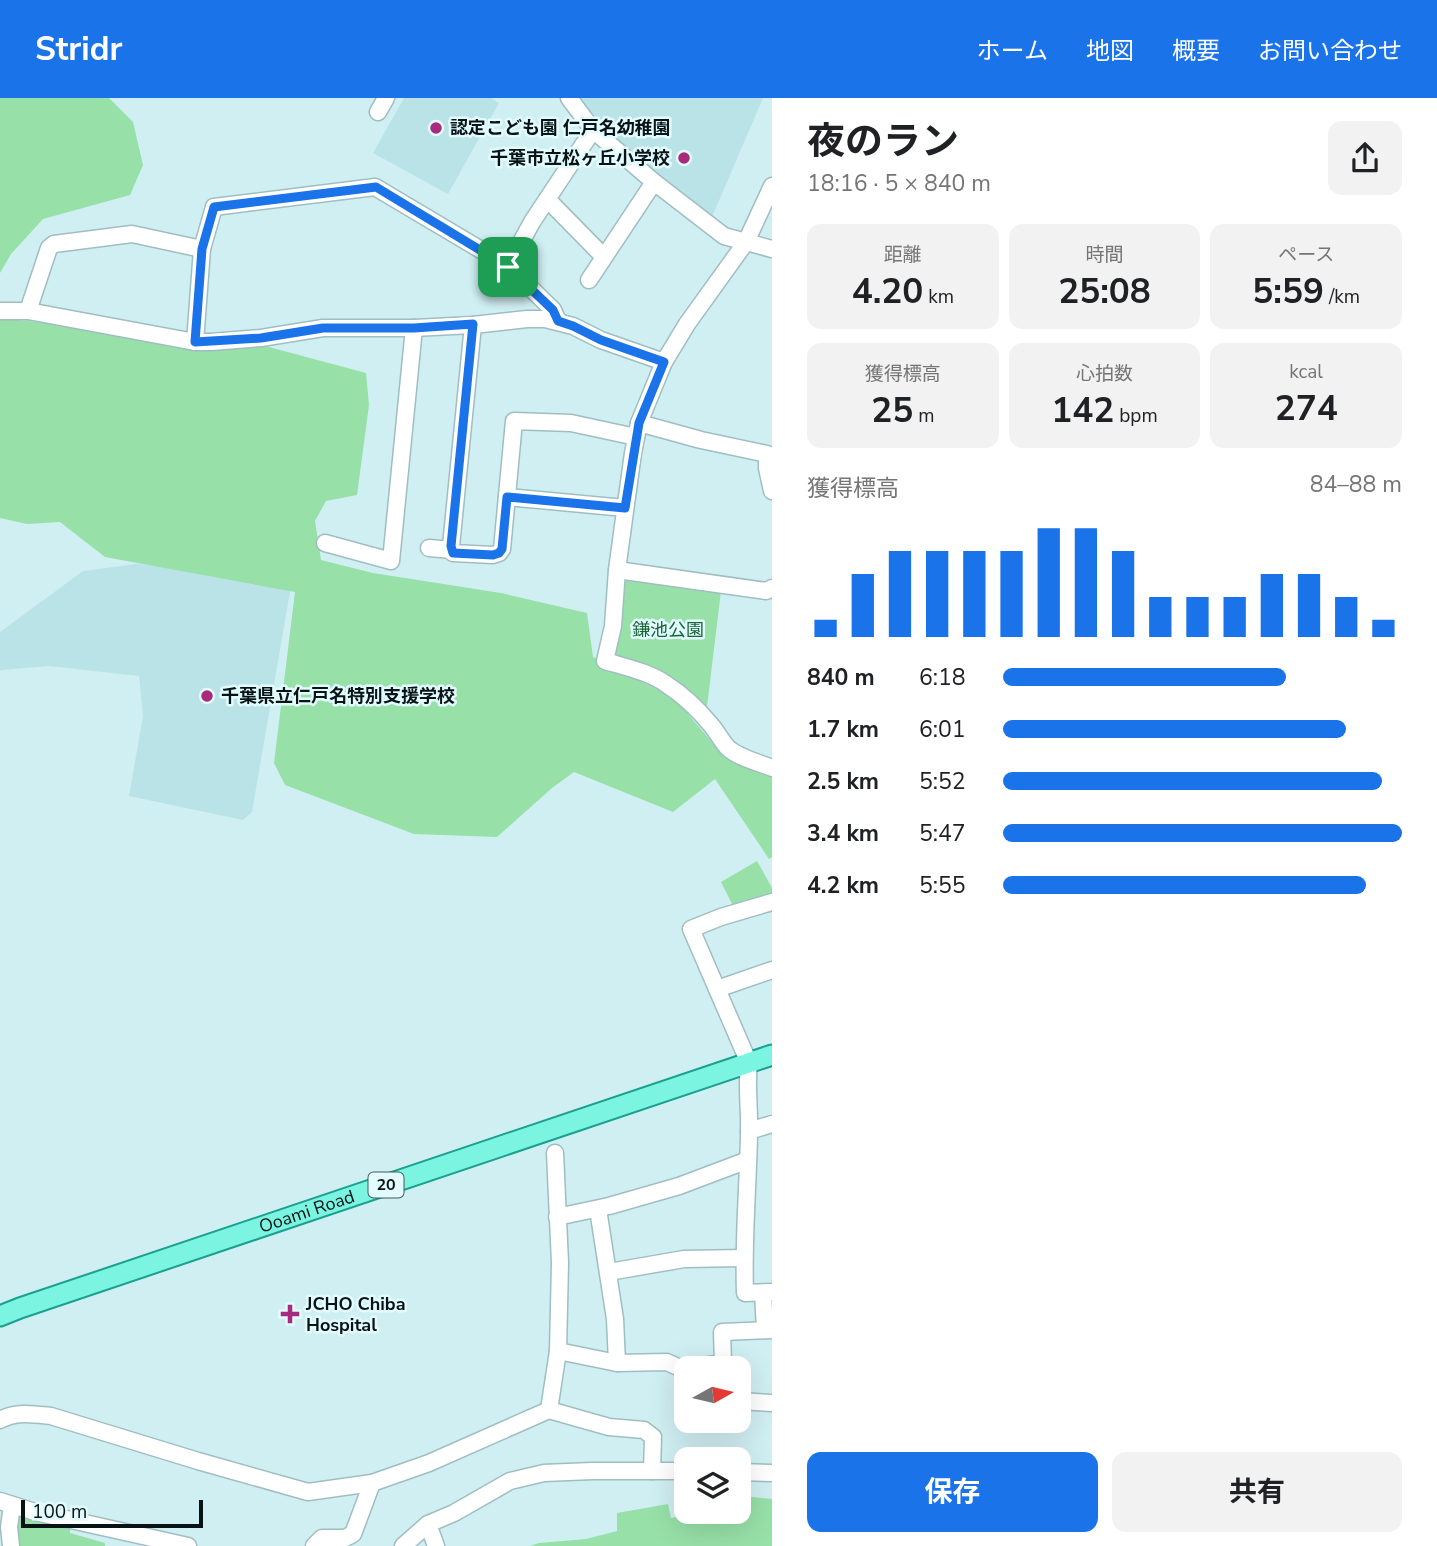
<!DOCTYPE html>
<html lang="ja">
<head>
<meta charset="utf-8">
<style>
  body { margin:0; font-family:"Nunito Sans","Noto Sans JP",sans-serif; background:#f2f2f2; color:#202124; height:100vh; display:flex; flex-direction:column; font-size:26px; white-space:nowrap }
  * { box-sizing:border-box; margin:0 }
  p { font-size:23px; color:#757577 }
  .icon { flex:none; width:38px; height:38px; fill:none; stroke:currentColor; stroke-width:2; stroke-linecap:round; stroke-linejoin:round }
  .map { position:relative; flex:1; overflow:hidden }
  .side { display:flex; flex-direction:column; background:#fff; width:665px }
  .side>* { flex:none }
  .needle { width:46px; rotate:82deg }
  .fabs { position:absolute; left:674px; top:1258px; display:grid; gap:14px }
  .fabs a { display:grid; place-items:center; width:77px; height:77px; border-radius:14px; background:#fff; box-shadow:0 7px 28px #0002; font-size:35px }
  .scale { position:absolute; left:21px; bottom:18px; width:182px; box-sizing:border-box; padding-left:7px; border:4px solid #081315; border-top:0; font-size:19px; line-height:24px; white-space:nowrap; color:#081315; -webkit-text-stroke:5px #e2fbfe; paint-order:stroke }
  .pin { position:absolute; display:grid; place-items:center; width:60px; height:60px; color:#fff; margin:-30px; border-radius:14px; box-shadow:0 4px 10px #0006 }
  .round { display:grid; place-items:center; flex:none; width:74px; height:74px; border-radius:14px; background:#f2f2f2 }
  .overview { display:flex; align-items:center; justify-content:space-between; height:119px; padding:0 35px }
  h1 { font-size:38px; font-weight:700; line-height:52px }
  .stats { display:grid; grid-template-columns:repeat(3,1fr); gap:10px; height:119px; padding:7px 35px }
  .stats div { display:grid; align-content:center; border-radius:14px; background:#f2f2f2; text-align:center }
  .stats b { font-size:35px; font-weight:700 }
  .stats small { font-size:19px; font-weight:400 }
  .stats p { font-size:19px }
  .chart { height:196px; padding:14px 35px }
  .chart p { display:flex; justify-content:space-between }
  .chart svg { width:100%; height:126px; margin-top:7px; stroke:#1a73e8; stroke-width:6 }
  .action { display:flex; gap:14px; margin-top:auto; padding:14px 35px }
  .action a { flex:1; height:80px; border-radius:14px; background:#1a73e8; color:#fff; font-size:28px; font-weight:700; line-height:80px; text-align:center }
  .action a+a { background:#f2f2f2; color:#202124 }
  ul { padding:0 35px; list-style:none; font-size:23px }
  li { display:grid; grid-template-columns:112px 84px 1fr; align-items:center; height:52px }
  li i { height:18px; border-radius:9px; background:#1a73e8 }
  header { display:flex; align-items:center; gap:42px; box-sizing:border-box; height:98px; padding:0 35px; background:#1a73e8; color:#fff }
  header strong { font-size:33px }
  nav { display:flex; gap:38px; margin-inline-start:auto; font-size:24px }
  main { display:flex; flex:1; min-height:0 }
  .map>svg:first-child { display:block }
  .built { fill:#bae3e8 }
  .green { fill:#97e0a8 }
  .lines { fill:none; stroke-linecap:round; stroke-linejoin:round }
  .minor-casing { stroke:#a0bec2; stroke-width:19 }
  .major-casing { stroke:#1aa08e; stroke-width:23 }
  .minor { stroke:#fff; stroke-width:16 }
  .major { stroke:#7cf4e2; stroke-width:19 }
  .route-casing { stroke:#fff; stroke-width:14 }
  .route { stroke:#1a73e8; stroke-width:9 }
  .poi-dot { fill:#a82a7c; stroke:#e2fbfe; stroke-width:2.5 }
  .labels { text-anchor:middle; dominant-baseline:central; stroke-width:5; stroke-linejoin:round; paint-order:stroke }
  .shield { fill:#e2fbfe; stroke:#49595b; stroke-width:2 }
  .shield-label { font-size:16px; font-weight:bold; fill:#081315 }
  .poi-label { font-size:18px; font-weight:bold; fill:#081315; stroke:#e2fbfe; text-anchor:start }
  .park-label { font-size:18px; fill:#166534; stroke:#e2fbfe }
  .street-label { font-size:18px; fill:#081315; stroke:#e2fbfe }
</style>
</head>
<body>
<header>
<strong>Stridr</strong>
<nav><a>ホーム</a><a>地図</a><a>概要</a><a>お問い合わせ</a></nav>
</header>
<main>
<div class="map">
<svg width="772" height="1448" viewBox="0 0 772 1448">
  <rect width="100%" height="100%" fill="#d0eff3"/>
  <g class="built">
    <polygon points="404,0 491,0 499,5 448,96 373,55"/>
    <polygon points="574,0 763,0 712,119 613,43"/>
    <polygon points="136,466 183,467 291,488 252,714 243,722 129,698 143,618 139,578 49,568 2,572 0,573 0,534 83,473"/>
  </g>
  <g class="green">
    <polygon points="0,0 109,0 133,24 143,67 130,97 43,121 11,156 0,175"/>
    <polygon points="0,220 269,249 366,275 369,307 357,397 326,403 315,423 321,462 373,475 501,495 587,515 593,559 674,600 712,644 737,664 772,675 772,759 769,761 715,681 673,714 574,674 552,690 497,739 414,736 285,687 274,665 295,494 105,459 60,424 27,426 0,420"/>
    <polygon points="626,480 721,493 706,617 608,562 621,484"/>
    <polygon points="757,763 772,790 772,796 734,810 721,784"/>
    <polygon points="753,1399 772,1401 772,1448 530,1448 539,1445 586,1441 617,1433 617,1415 668,1406 671,1420 685,1417 687,1414 738,1414 739,1400"/>
    <polygon points="18,1417 70,1427 70,1435 105,1445 105,1448 17,1448 16,1431"/>
  </g>
  <g class="lines">
    <g class="minor-casing">
      <g id="minor">
        <polyline points="569,0 593,32 654,84 724,138 772,151"/>
        <polyline points="378,14 386,0"/>
        <path d="M772,88L746,144L687,226L664,264L639,325L633,355L617,472L613,528L605,563C625,569 649,574 666,586C683,597 698,611 711,627C717,634 721,642 727,649C738,660 758,664 772,670"/>
        <polyline points="548,102 604,159"/>
        <polyline points="508,168 532,124 593,32"/>
        <polyline points="589,182 654,84"/>
        <polyline points="0,213 28,213 195,244 211,244 261,240 323,230 414,230 473,227 527,221 545,221 573,228 601,242 664,264"/>
        <polyline points="28,213 49,150 54,146 132,136 202,151"/>
        <polyline points="473,227 451,448 453,455 493,457 499,455 502,451 514,323 571,325 636,339"/>
        <polyline points="195,244 202,151 214,109 375,89 508,168 553,212 558,223"/>
        <polyline points="639,325 701,342 767,356 767,370 772,393"/>
        <polyline points="507,399 625,410"/>
        <polyline points="325,445 391,463 414,230"/>
        <polyline points="429,450 452,452"/>
        <polyline points="617,472 766,493 772,490"/>
        <path d="M772,804L721,819L691,831L749,965C746,989 750,1013 749,1036C748,1089 743,1142 745,1195L772,1194"/>
        <polyline points="717,891 772,872"/>
        <polyline points="749,1033 772,1026"/>
        <polyline points="598,1111 615,1221 617,1265"/>
        <polyline points="557,1119 609,1108 679,1088 748,1062"/>
        <polyline points="609,1174 684,1161 744,1160"/>
        <polyline points="763,1195 765,1232"/>
        <polyline points="558,1253 617,1265 667,1264 682,1271 723,1265 722,1234 772,1232"/>
        <polyline points="738,1303 772,1305"/>
        <polyline points="549,1312 558,1253 560,1165 555,1055"/>
        <path d="M0,1322C16,1313 33,1316 51,1318L198,1363L308,1394L372,1385L429,1365L549,1312L609,1329L644,1332L653,1339L652,1373"/>
        <polyline points="738,1374 772,1375"/>
        <polyline points="0,1403 35,1414 188,1448"/>
        <polyline points="428,1426 436,1448"/>
        <polyline points="11,1448 9,1429 12,1407"/>
        <polyline points="314,1448 322,1440 345,1440 353,1436 372,1385"/>
        <polyline points="403,1448 428,1426 454,1415 510,1383 544,1375 592,1373 686,1373"/>
      </g>
    </g>
    <g class="major-casing">
      <g id="major">
        <path id="s1" d="M0,1218L20,1210L772,957"/>
      </g>
    </g>
    <use href="#minor" class="minor"/>
    <use href="#major" class="major"/>
  </g>
  <g class="lines">
    <g class="route-casing">
      <polygon id="route" points="376,89 508,169 553,212 558,223 573,228 601,242 664,264 639,325 625,410 507,399 502,451 499,455 493,457 453,455 451,448 473,226 414,230 323,230 261,240 195,244 202,151 214,109"/>
    </g>
    <use href="#route" class="route"/>
  </g>
  <g class="poi-dot">
    <circle cx="436" cy="30" r="7"/>
    <circle cx="684" cy="60" r="7"/>
    <circle cx="207" cy="598" r="7"/>
    <path d="M286.5 1205.5h7v7h7v7h-7v7h-7v-7h-7v-7h7z"/>
  </g>
  <g class="labels">
    <rect class="shield" x="368.5" y="1074.5" width="35" height="25" rx="5"/>
    <g class="shield-label">
      <text x="386" y="1087">20</text>
    </g>
    <g class="poi-label">
      <text x="450" y="30">認定こども園 仁戸名幼稚園</text>
      <text x="670" y="60" text-anchor="end">千葉市立松ヶ丘小学校</text>
      <text x="221" y="598">千葉県立仁戸名特別支援学校</text>
      <text x="306" y="1206">JCHO Chiba<tspan x="306" dy="21">Hospital</tspan></text>
    </g>
    <g class="park-label">
      <text x="668" y="532">鎌池公園</text>
    </g>
    <g class="street-label">
      <text stroke="none"><textPath href="#s1" startOffset="324">Ooami Road</textPath></text>
    </g>
  </g>
</svg>
<div class="fabs">
<a><svg class="needle" viewBox="-14 -14 28 28"><path d="M0-13l5 13h-10z" fill="#e53935"/><path d="M0 13l5-13h-10z" fill="#757577"/></svg></a>
<a><svg class="icon" aria-label="layers" viewBox="0 0 24 24"><path d="M12 4l9 5-9 5-9-5zM3 14l9 5 9-5"/></svg></a>
</div>
<div class="scale">100 m</div>
<div class="pin" style="left:508px;top:169px;background:#1e9e55"><svg class="icon" aria-label="arrive" viewBox="0 0 24 24"><path d="M6 21V4h12l-3 4 3 4H6"/></svg></div>
</div>
<section class="side">
<div class="overview"><div><h1>夜のラン</h1><p>18:16 · 5 × 840 m</p></div><a class="round"><svg class="icon" aria-label="share" viewBox="0 0 24 24"><path d="M12 15V3M7 8l5-5 5 5M5 13v7h14v-7"/></svg></a></div>
<div class="stats">
<div><p>距離</p><b>4.20<small> km</small></b></div>
<div><p>時間</p><b>25:08</b></div>
<div><p>ペース</p><b>5:59<small> /km</small></b></div>
</div>
<div class="stats">
<div><p>獲得標高</p><b>25<small> m</small></b></div>
<div><p>心拍数</p><b>142<small> bpm</small></b></div>
<div><p>kcal</p><b>274</b></div>
</div>
<div class="chart"><p><span>獲得標高</span>84–88 m</p>
<svg viewBox="0 0 160 44" preserveAspectRatio="none"><path d="M5 44V38M15 44V22M25 44V14M35 44V14M45 44V14M55 44V14M65 44V6M75 44V6M85 44V14M95 44V30M105 44V30M115 44V30M125 44V22M135 44V22M145 44V30M155 44V38"/></svg>
</div>
<ul>
<li><b>840 m</b>6:18<i style="width:71%"></i></li>
<li><b>1.7 km</b>6:01<i style="width:86%"></i></li>
<li><b>2.5 km</b>5:52<i style="width:95%"></i></li>
<li><b>3.4 km</b>5:47<i style="width:100%"></i></li>
<li><b>4.2 km</b>5:55<i style="width:91%"></i></li>
</ul>
<div class="action"><a>保存</a><a>共有</a></div>
</section>
</main>
</body>
</html>
